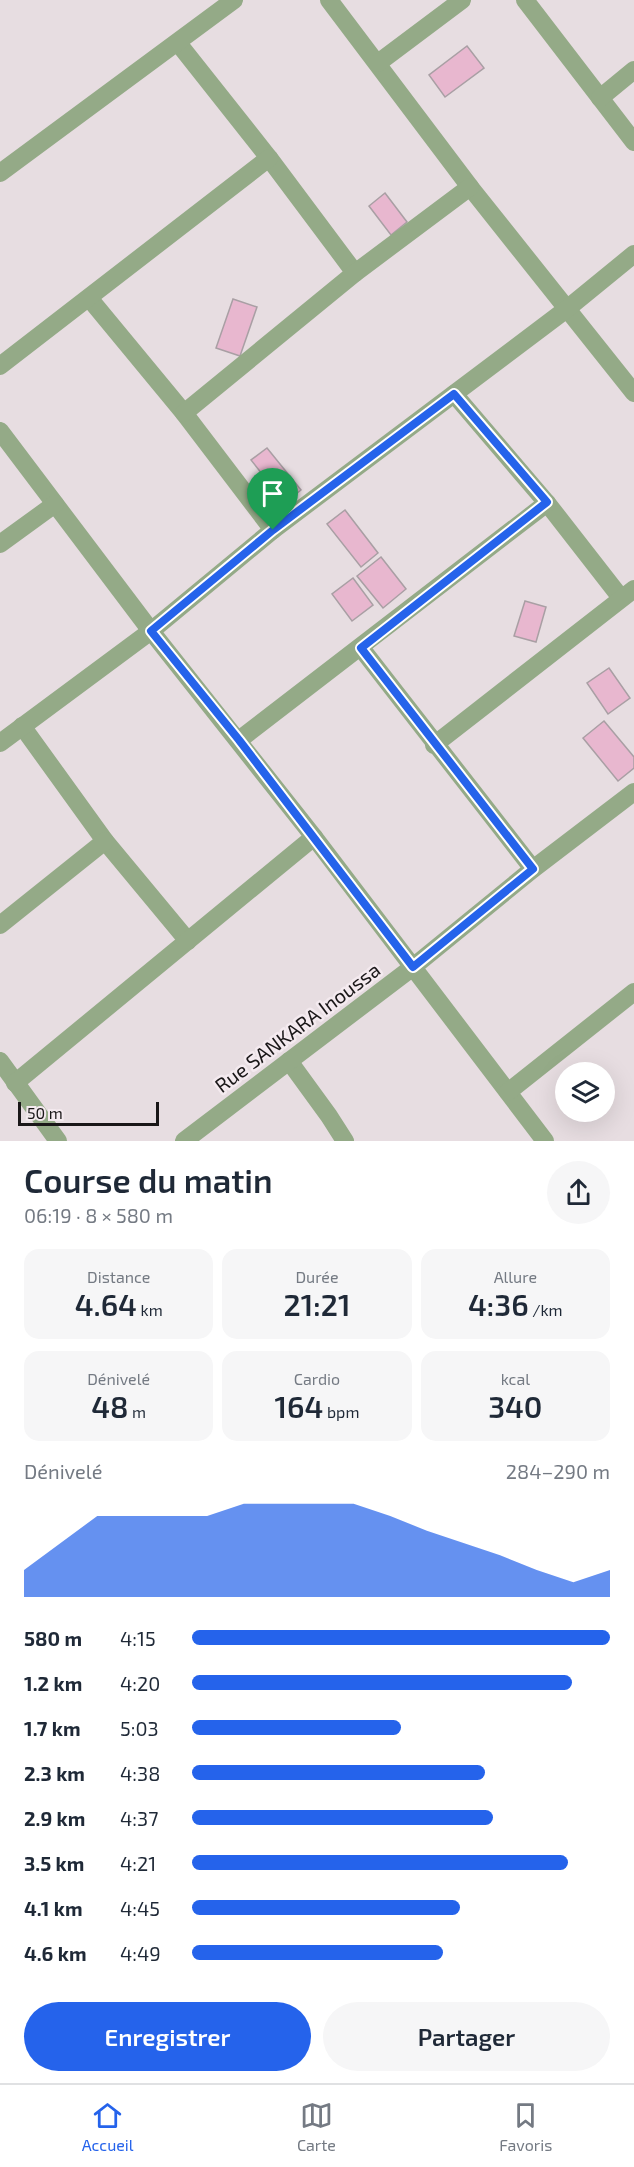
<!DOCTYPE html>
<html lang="fr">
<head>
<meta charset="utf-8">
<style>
  body { margin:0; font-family:"Exo 2",sans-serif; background:#f6f6f7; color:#1f2937; height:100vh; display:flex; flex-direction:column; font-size:22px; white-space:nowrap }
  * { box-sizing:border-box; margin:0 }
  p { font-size:20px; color:#747a83 }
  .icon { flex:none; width:33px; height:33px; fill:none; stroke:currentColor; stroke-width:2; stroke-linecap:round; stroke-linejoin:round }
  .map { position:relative; height:1141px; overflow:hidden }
  .details { display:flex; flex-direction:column; background:#fff; flex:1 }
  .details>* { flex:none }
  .buttons { position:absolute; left:555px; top:1062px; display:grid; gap:12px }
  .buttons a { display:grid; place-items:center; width:60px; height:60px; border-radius:50%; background:#fff; box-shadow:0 6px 24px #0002; font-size:30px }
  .scale { position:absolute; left:18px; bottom:15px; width:141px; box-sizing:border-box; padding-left:6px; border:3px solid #1a1718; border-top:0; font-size:16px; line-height:21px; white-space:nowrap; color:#1a1718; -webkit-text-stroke:4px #f4eaef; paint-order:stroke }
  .pin { position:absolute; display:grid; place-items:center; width:51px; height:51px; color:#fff; margin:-62px -26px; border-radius:50% 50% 50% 0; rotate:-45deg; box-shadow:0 0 6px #0007 }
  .pin .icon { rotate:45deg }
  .round { display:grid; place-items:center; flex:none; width:63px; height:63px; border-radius:32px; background:#f6f6f7 }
  .overview { display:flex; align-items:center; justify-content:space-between; height:102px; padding:0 24px }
  h1 { font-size:33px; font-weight:600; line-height:45px }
  .stats { display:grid; grid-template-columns:repeat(3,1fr); gap:9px; height:102px; padding:6px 24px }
  .stats div { display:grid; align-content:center; border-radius:15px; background:#f6f6f7; text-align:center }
  .stats b { font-size:30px; font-weight:600 }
  .stats small { font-size:16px; font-weight:400 }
  .stats p { font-size:16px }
  .chart { height:168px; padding:12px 24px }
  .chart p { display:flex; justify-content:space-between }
  .chart svg { width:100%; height:108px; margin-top:6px; fill:#2563eb; opacity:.7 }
  .action { display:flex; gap:12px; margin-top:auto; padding:12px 24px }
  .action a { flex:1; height:69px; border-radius:36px; background:#2563eb; color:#fff; font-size:24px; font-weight:600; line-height:69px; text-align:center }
  .action a+a { background:#f6f6f7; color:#1f2937 }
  ul { padding:0 24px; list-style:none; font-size:20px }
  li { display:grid; grid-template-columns:96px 72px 1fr; align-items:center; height:45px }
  li i { height:15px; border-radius:8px; background:#2563eb }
  .dock { display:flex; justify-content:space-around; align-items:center; height:84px; border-top:2px solid #e0e1e3; background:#fff; font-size:16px; color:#747a83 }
  .dock a { display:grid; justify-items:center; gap:3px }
  .dock .on { color:#2563eb }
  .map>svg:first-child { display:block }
  .building { fill:#e8b7cf; stroke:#a99fa4; stroke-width:1.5 }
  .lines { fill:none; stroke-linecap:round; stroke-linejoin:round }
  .minor { stroke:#94aa87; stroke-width:18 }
  .route-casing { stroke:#fff; stroke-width:12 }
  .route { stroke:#2563eb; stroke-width:8 }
  .labels { text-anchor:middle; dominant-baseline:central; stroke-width:5; stroke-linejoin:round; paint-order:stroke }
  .street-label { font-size:20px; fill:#1a1718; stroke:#f4eaef }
</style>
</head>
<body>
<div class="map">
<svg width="634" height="1141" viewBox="0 0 634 1141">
  <rect width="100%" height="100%" fill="#e7dde1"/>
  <g class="building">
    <polygon points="467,46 484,68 445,97 429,75"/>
    <polygon points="385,193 407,222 391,235 369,206"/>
    <polygon points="233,299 257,307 240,356 216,348"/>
    <polygon points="267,448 301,490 285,503 251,460"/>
    <polygon points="345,510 378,553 361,567 327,524"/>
    <polygon points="381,557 406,589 383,608 357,576"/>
    <polygon points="353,578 373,605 352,621 332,594"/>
    <polygon points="525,601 546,607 536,642 514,636"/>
    <polygon points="609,668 630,698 608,714 587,683"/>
    <polygon points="604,721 634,757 634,768 618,781 583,738"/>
  </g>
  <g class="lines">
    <g class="minor">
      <polyline points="329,0 470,187 634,393"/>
      <polyline points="525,0 634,142"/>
      <polyline points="178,43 269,158 355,273"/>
      <polyline points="378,63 462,0"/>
      <polyline points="600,98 634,70"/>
      <polyline points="0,173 234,0"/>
      <polyline points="89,298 184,413 273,530"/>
      <polyline points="0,366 269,158"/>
      <polyline points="454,394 547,503 621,598"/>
      <polyline points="184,413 355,273 470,187"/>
      <polyline points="0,431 151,631 314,837 545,1141"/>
      <polyline points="0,544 55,504"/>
      <polyline points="361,648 533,869"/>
      <polyline points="22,726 105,841 188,941"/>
      <polyline points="239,740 547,503"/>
      <polyline points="0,743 151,631 273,530 568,308 634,254"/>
      <polyline points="434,745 634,589"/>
      <polyline points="0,925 105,841"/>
      <polyline points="0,1061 58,1141"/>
      <polyline points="289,1061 329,1116 345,1141"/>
      <polyline points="15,1083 314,837"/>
      <polyline points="508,1092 634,992"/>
      <polyline points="184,1141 413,967 533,869 634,792"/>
    </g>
  </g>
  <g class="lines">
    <g class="route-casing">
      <polygon id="route" points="454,394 547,502 361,648 533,869 413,967 239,740 151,631 273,530"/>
    </g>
    <use href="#route" class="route"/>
  </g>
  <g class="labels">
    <g class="street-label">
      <text transform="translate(297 1027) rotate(-37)">Rue SANKARA Inoussa</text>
    </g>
  </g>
</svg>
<div class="buttons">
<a><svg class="icon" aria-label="layers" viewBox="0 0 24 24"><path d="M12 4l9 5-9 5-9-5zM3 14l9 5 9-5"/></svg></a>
</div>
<div class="scale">50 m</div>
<div class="pin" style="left:273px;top:530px;background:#1e9e55"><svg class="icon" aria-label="arrive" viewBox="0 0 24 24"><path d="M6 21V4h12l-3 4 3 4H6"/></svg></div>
</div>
<section class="details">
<div class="overview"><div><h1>Course du matin</h1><p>06:19 · 8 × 580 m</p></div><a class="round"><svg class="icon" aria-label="share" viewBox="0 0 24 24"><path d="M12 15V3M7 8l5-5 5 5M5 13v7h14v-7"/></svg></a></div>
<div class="stats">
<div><p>Distance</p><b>4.64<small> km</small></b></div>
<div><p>Durée</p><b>21:21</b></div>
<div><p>Allure</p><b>4:36<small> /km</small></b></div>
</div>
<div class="stats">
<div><p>Dénivelé</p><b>48<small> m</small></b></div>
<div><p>Cardio</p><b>164<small> bpm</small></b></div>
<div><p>kcal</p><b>340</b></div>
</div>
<div class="chart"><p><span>Dénivelé</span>284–290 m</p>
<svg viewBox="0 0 160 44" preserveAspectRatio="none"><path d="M0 44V33L10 22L20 11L30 11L40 11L50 11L60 6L70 6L80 6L90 6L100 11L110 17L120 22L130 27L140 33L150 38L160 33V44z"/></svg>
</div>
<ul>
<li><b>580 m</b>4:15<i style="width:100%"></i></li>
<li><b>1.2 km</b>4:20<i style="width:91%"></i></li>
<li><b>1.7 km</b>5:03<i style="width:50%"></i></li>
<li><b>2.3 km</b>4:38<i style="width:70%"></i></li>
<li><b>2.9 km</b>4:37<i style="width:72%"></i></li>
<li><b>3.5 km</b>4:21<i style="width:90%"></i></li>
<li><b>4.1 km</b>4:45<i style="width:64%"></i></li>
<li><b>4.6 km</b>4:49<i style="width:60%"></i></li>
</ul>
<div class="action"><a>Enregistrer</a><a>Partager</a></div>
</section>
<nav class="dock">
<a class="on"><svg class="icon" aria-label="home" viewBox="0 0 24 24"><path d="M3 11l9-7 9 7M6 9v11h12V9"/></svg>Accueil</a>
<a><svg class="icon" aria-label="map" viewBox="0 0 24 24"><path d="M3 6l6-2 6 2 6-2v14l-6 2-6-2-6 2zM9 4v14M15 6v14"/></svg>Carte</a>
<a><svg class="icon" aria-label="saved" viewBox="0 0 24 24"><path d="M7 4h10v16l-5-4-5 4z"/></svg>Favoris</a>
</nav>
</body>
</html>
